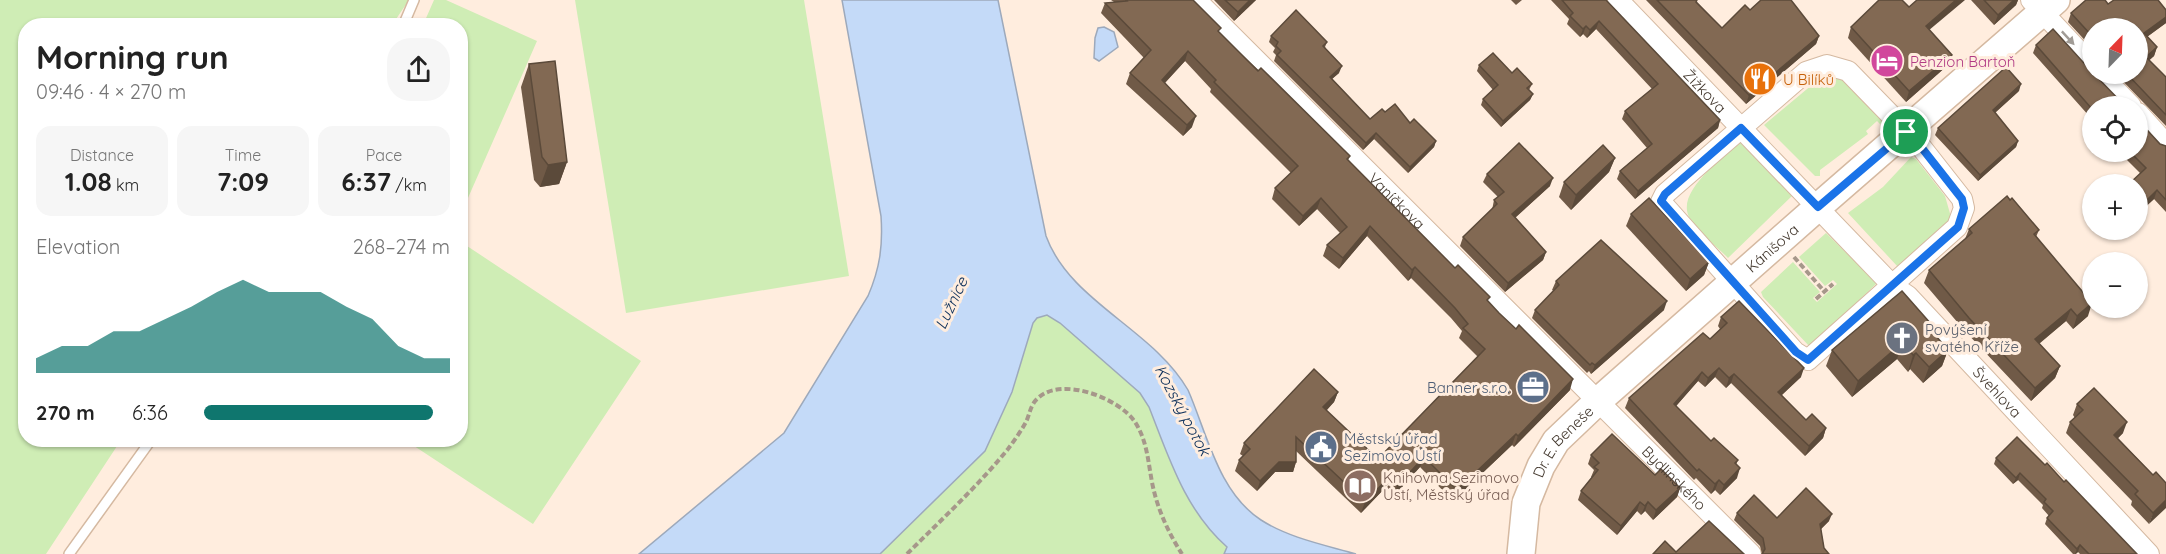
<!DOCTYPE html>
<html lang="en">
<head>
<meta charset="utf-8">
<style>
  body { margin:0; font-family:Quicksand,sans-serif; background:#f6f6f6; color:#222; height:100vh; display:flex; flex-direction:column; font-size:22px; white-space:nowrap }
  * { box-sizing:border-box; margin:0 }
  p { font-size:20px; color:#767676 }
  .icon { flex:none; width:33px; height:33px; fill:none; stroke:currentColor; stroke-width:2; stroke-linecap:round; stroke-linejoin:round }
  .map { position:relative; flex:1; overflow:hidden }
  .side { position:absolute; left:18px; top:18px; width:450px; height:429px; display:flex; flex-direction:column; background:#fff; border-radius:24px; box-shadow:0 2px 4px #0004 }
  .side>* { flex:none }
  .needle { width:39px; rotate:23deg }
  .buttons { position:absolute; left:2082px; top:18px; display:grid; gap:12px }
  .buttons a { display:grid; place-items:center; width:66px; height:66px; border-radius:50%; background:#fff; box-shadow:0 2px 4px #0004; font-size:30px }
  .pin { position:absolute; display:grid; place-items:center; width:51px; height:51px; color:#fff; margin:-26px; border:3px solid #fff; border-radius:50%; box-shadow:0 2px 6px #0007 }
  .round { display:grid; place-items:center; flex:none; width:63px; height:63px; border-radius:24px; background:#f6f6f6 }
  .overview { display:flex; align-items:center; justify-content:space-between; height:102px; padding:0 18px }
  h1 { font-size:33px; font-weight:700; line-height:45px }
  .stats { display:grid; grid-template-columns:repeat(3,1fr); gap:9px; height:102px; padding:6px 18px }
  .stats div { display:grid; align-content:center; border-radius:15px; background:#f6f6f6; text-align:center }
  .stats b { font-size:26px; font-weight:700 }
  .stats small { font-size:16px; font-weight:400 }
  .stats p { font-size:16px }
  .chart { height:168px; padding:12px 18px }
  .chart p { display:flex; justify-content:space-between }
  .chart svg { width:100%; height:108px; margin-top:6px; fill:#0f766e; opacity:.7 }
  ul { padding:0 18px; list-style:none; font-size:20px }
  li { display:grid; grid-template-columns:96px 72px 1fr; align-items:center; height:45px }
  li i { height:15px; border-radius:8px; background:#0f766e }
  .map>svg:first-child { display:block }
  .green { fill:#cfedb5 }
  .water { fill:#c4daf8; stroke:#9da9bb; stroke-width:1.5 }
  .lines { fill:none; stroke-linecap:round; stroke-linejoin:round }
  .lane-casing { stroke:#d5b9a1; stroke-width:12 }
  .street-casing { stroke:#d5b9a1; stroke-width:22 }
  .secondary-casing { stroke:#d5b9a1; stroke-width:30 }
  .path { stroke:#a6978a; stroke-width:4; stroke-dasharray:6 3; stroke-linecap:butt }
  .lane { stroke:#fff; stroke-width:9 }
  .street { stroke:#fff; stroke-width:20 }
  .secondary { stroke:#fff; stroke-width:27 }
  .wall { fill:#705a47 }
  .shaded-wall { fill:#5b4a3a }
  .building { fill:#826953; stroke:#5b4a3a; stroke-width:1.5 }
  .oneway { fill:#a19c96 }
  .route-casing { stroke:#fff; stroke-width:12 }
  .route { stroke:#1a73e8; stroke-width:8 }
  .labels { text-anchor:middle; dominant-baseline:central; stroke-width:6; stroke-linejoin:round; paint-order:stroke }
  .hotel-label { font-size:15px; fill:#b23c85; stroke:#ffedde; text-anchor:start }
  .food-label { font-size:15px; fill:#c56008; stroke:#ffedde; text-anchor:start }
  .street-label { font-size:15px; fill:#43382e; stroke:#ffedde }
  .worship-label { font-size:15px; fill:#5b616d; stroke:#ffedde; text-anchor:start }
  .service-label { font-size:15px; fill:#4e5e75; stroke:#ffedde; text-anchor:end }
  .education-label { font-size:15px; fill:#785e54; stroke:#ffedde; text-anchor:start }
  .water-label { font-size:16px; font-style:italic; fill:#092d59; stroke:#ffedde }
</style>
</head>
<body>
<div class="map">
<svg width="2166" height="554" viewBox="0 0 2166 554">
  <rect width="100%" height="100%" fill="#ffedde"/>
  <g class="green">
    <polygon points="0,0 409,0 392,25 26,26 26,440 121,440 46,554 0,554"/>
    <polygon points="434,0 446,0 537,41 464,207 460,205 460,26 423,25"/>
    <polygon points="575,0 804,0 849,276 626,313"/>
    <path d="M1829,76C1852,78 1869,104 1885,120L1880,124L1877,121L1866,131L1868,134L1820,170V176H1815L1764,125L1819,79Z"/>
    <path d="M1741,142L1793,195L1728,258C1717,247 1695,229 1689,217C1676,191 1724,157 1741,142Z"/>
    <polygon points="1911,157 1916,159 1945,196 1951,217 1946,224 1898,267 1848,213 1883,187"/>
    <polygon points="1826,233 1877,283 1810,347 1763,297 1761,292 1793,262 1820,292 1813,298 1817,302 1837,284 1833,280 1825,286 1799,257"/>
    <polygon points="461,242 641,361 533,524 405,440 460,440"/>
    <path d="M1047,315L1060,323L1140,393L1149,407C1169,458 1185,510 1227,547L1224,554H880L985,451L1033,323L1037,318Z"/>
  </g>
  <g class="water">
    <path d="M842,0H998L1046,236C1070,302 1153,329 1188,390C1207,433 1218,492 1261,520C1289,538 1325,545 1356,554H1224L1227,547C1185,510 1169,458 1149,407L1140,393L1060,323L1047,315L1037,318L1033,323L1012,392L985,451L880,554H639L784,433L868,296C880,268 883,246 881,216Z"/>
    <polygon points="1104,27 1114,32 1118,47 1099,61 1094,58 1095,38 1098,28"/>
  </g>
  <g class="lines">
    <g class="lane-casing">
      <g id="lane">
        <polyline points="403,26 414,0"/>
        <polyline points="69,554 151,440"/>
      </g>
    </g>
    <g class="street-casing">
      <g id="street">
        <path id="s1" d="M1196,0L1751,554"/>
        <path id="s2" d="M1618,0L1892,285L1908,296L2149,554"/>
        <polyline points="2031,0 2092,65"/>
        <polygon points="1827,65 1848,71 1918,143 1962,199 1964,208 1957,227 1808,360 1795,352 1661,202 1665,194 1806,72"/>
        <polyline points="2100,74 2131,106"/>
        <polyline points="2138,113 2166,144"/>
      </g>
    </g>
    <g class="secondary-casing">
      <g id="secondary">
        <path id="s3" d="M1521,554L1526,503L1541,466L1556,441L1597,402L1818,207L2056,0"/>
      </g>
    </g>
    <g class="path">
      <polyline points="1794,257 1824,291"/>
      <polyline points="1816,299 1833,284"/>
      <path d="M907,554C941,520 977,487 1008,449C1014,441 1021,431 1026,422C1030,414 1030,405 1038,398C1062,376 1119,398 1135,422C1148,442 1148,464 1153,487C1158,510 1169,534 1182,554"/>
    </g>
    <use href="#lane" class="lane"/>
    <use href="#street" class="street"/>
    <use href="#secondary" class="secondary"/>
  </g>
  <g class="wall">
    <polygon points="1111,0 1193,0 1219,33 1350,156 1348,160 1488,302 1570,390 1514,447 1512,445 1453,501 1420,467 1394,496 1385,488 1361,513 1296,451 1296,462 1293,472 1275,472 1257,491 1235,471 1239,460 1243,456 1240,454 1244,443 1338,392 1334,402 1326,410 1378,459 1478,357 1459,338 1462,331 1451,318 1411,278 1408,281 1367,236 1339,269 1323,256 1327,245 1340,233 1317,209 1299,226 1272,199 1275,188 1291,173 1210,92 1211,89 1185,61 1165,83 1192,127 1183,136 1126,84 1130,73 1144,58 1101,13 1105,3 1114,2"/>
    <polygon points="1214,0 1256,0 1234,21"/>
    <polygon points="1511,0 1522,0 1516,5"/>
    <polygon points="1551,0 1606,0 1720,120 1718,128 1635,199 1617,179 1620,171 1647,148 1622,119 1625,111 1652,89 1596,29 1587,38 1583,34 1580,37 1567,24 1569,19"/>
    <polygon points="1646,0 1697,0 1697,2 1722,28 1750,10 1819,36 1816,44 1746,104"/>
    <polygon points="1971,0 2018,0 2016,5 1994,25"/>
    <polygon points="2108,4 2166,10 2166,23 2147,37 2157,47 2154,56 2149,60 2166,77 2166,126 2116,74 2138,74 2092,28 2092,48 2068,22 2071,13"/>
    <polygon points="1851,27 1929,30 1952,55 1948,65 1906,102 1848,38"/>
    <polygon points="1271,36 1327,42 1325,47 1339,73 1332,79 1370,119 1385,112 1410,123 1436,141 1434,147 1408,173 1374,139 1363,150 1274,61 1276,55 1273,52 1275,48 1269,42"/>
    <polygon points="2036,45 2092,106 2092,123 2089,120 2090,117 2033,53"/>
    <polygon points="529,64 567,162 559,184 540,187 534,180 521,87"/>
    <polygon points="1479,65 1512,73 1532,84 1529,90 1533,94 1530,100 1501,127 1481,105 1483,99 1493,90 1477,71"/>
    <polygon points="2019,91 1995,113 2018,141 2016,147 1978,181 1935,135 1938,128"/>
    <polygon points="2160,144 2166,146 2166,212 2154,199 2142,210 2138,205 2138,184 2140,173 2119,152 2138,152"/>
    <polygon points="1615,158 1609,172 1571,210 1559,197 1564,182"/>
    <polygon points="1487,174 1550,186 1515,218 1546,252 1543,260 1505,292 1460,246 1463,237 1492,210 1494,200 1498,197 1483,182"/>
    <polygon points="1631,214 1709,262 1704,275 1686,291 1626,226"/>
    <polygon points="1969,229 2039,230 2036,237 2088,316 2073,329 2066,321 2039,344 2060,366 2055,378 2031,401 1964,330 1924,283 1929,270 1965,239"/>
    <polygon points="1556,281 1664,310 1591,374 1589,371 1587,373 1532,318 1535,310 1554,291 1552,290"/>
    <polygon points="1721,317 1801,377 1782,395 1806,420 1826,428 1823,438 1805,456 1731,383 1726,388 1715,377 1705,387 1698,381 1676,406 1711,441 1738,460 1736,465 1737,478 1720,495 1715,490 1711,494 1696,478 1694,480 1625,408 1629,398 1710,339 1720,329 1718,326"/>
    <polygon points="1939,333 1937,338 1948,350 1942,366 1923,383 1910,369 1908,372 1897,359 1852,397 1826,366 1832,350"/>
    <polygon points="2077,404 2123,433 2118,438 2153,475 2166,483 2149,524 2131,505 2132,501 2066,433 2070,422 2075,418 2073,415"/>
    <polygon points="1591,455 1655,475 1680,488 1677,497 1653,520 1645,511 1641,515 1637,511 1617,535 1578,500 1581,491 1592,477 1591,477 1594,470 1588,464"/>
    <polygon points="1996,458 2045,465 2064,482 2137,554 2080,554 2078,552 2076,554 2073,554 2045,524 2047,518 2049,516 2042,508 2043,505 2018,480 2013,484 1994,464"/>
    <polygon points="1737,513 1777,518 1829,521 1821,529 1824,548 1762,554 1760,546 1734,520"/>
  </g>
  <g class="shaded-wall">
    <polygon points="1250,0 1256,0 1234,21 1238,12"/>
    <polygon points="1956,0 1965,0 1922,36 1926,26"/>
    <polygon points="2014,0 2018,0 2016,5 1994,25 1998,15"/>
    <polygon points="2166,17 2166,23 2141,41 2144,33"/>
    <polygon points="1599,21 1596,29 1587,38 1590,30"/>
    <polygon points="1586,26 1583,34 1580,37 1583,29"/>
    <polygon points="1819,36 1816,44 1746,104 1749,95"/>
    <polygon points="2157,47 2154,56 2143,66 2146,57"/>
    <polygon points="1188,51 1185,61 1158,90 1162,80"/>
    <polygon points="1952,55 1948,65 1906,102 1909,91"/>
    <polygon points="1342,66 1339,73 1327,83 1330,77"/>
    <polygon points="2021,84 2019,91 1990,117 1993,110"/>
    <polygon points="1533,94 1530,100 1501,127 1503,121"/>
    <polygon points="1196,116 1192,127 1183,136 1187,125"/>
    <polygon points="1720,120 1718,128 1635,199 1638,191"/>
    <polygon points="1376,133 1374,139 1363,150 1366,143"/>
    <polygon points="1436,141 1434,147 1408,173 1410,167"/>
    <polygon points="2018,141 2016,147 1978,181 1980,175"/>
    <polygon points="1615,158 1609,172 1571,210 1576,195"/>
    <polygon points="567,162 559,184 540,187 548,165"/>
    <polygon points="1553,178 1550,186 1509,223 1512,214"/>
    <polygon points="2157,190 2154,199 2142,210 2145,202"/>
    <polygon points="1321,198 1317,209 1299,226 1303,216"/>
    <polygon points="1370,226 1367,236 1339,269 1343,258"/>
    <polygon points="1546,252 1543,260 1505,292 1508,283"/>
    <polygon points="1709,262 1704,275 1686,291 1690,279"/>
    <polygon points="1415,267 1411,278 1408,281 1412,270"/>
    <polygon points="1667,301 1664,310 1591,374 1595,365"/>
    <polygon points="2092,303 2088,316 2073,329 2077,316"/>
    <polygon points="2071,309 2066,321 2030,351 2035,339"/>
    <polygon points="1903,342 1897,359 1852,397 1858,381"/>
    <polygon points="1948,350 1942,366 1923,383 1929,367"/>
    <polygon points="1916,353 1910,369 1908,372 1913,355"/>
    <polygon points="2060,366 2055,378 2031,401 2035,388"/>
    <polygon points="1719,368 1715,377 1705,387 1708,378"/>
    <polygon points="1804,368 1801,377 1775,401 1778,392"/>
    <polygon points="1702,372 1698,381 1670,413 1674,404"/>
    <polygon points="1734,374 1731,383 1726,388 1729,378"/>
    <polygon points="1573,379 1570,390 1514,447 1518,436"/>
    <polygon points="1338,392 1334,402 1320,418 1323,407"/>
    <polygon points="2127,422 2123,433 2110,446 2114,435"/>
    <polygon points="1826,428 1823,438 1805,456 1809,446"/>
    <polygon points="1516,434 1512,445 1453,501 1457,490"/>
    <polygon points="1424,457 1420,467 1394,496 1397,486"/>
    <polygon points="1279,462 1296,462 1293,472 1275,472 1257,491 1260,481"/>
    <polygon points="1740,468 1737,478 1720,495 1724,485"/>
    <polygon points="2020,473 2018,480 2013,484 2016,478"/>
    <polygon points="1389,477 1385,488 1361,513 1365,502"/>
    <polygon points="1719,480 1715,490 1711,494 1715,484"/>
    <polygon points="1680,488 1677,497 1653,520 1656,510"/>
    <polygon points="2166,500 2166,508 2149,524 2153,513"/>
    <polygon points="1640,502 1637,511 1617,535 1621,526"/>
    <polygon points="1648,502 1645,511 1641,515 1645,506"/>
    <polygon points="1832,514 1829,521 1818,532 1820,524"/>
    <polygon points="2080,545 2078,552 2075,554 2077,549"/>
  </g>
  <g class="building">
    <polygon points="1126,0 1193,0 1221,28 1218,31 1258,71 1261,68 1350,156 1347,159 1455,268 1458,265 1490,297 1487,300 1499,313 1516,329 1519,325 1573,379 1518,436 1516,434 1457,490 1424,457 1397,486 1389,477 1365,502 1296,437 1296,462 1279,462 1260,481 1239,460 1250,449 1244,443 1314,369 1338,392 1323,407 1378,459 1485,349 1463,328 1468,324 1455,308 1415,267 1412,270 1370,226 1343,258 1327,245 1347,227 1321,198 1303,216 1275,188 1298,166 1214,82 1216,80 1188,51 1162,80 1196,116 1187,125 1130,73 1151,50 1105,3 1127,1"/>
    <polygon points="1225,0 1250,0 1238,12"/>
    <polygon points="1562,0 1606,0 1720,120 1638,191 1620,171 1652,144 1625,111 1658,84 1599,21 1590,30 1586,26 1583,29 1570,16 1573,13"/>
    <polygon points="1657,0 1697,0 1696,2 1722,28 1745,5 1750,10 1761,0 1791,0 1819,36 1749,95"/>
    <polygon points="1879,0 1902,0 1909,7 1917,0 1956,0 1926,26 1952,55 1909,91 1851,27"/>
    <polygon points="1984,0 2014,0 1998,15"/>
    <polygon points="2086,0 2105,0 2108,4 2114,0 2158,0 2166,10 2166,17 2144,33 2157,47 2146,57 2166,77 2166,115 2127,74 2138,74 2138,28 2092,28 2092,36 2071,13"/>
    <polygon points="1296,10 1327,42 1323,46 1342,66 1330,77 1370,119 1382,109 1385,112 1395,104 1410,123 1414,119 1436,141 1410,167 1376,133 1366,143 1277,55 1281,51 1276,46 1278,42 1271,36"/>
    <polygon points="2053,29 2092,72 2092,74 2094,74 2125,106 2092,106 2092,109 2036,45"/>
    <polygon points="1493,53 1512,73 1517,68 1532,84 1527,88 1533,94 1503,121 1483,99 1498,85 1479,65"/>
    <polygon points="555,61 567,162 548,165 542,157 529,64"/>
    <polygon points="2006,67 2021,84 1993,110 2018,141 1980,175 1938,128"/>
    <polygon points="2138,120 2160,144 2166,146 2166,200 2157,190 2145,202 2138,194 2138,184 2129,184 2146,168 2130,152 2138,152"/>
    <polygon points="1519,143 1553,178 1512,214 1546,252 1508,283 1463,237 1497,204 1494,200 1504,192 1487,174"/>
    <polygon points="1603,145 1615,158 1576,195 1564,182"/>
    <polygon points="2007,196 2010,200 2012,198 2039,230 2034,234 2092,303 2077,316 2071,309 2035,339 2060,366 2035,388 1969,318 1929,270 1972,233 1969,229"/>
    <polygon points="1649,198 1709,262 1690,279 1631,214"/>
    <polygon points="1601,240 1667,301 1595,365 1592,363 1590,365 1535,310 1559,285 1556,281"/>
    <polygon points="1902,291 1939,333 1936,336 1948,350 1929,367 1916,353 1913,355 1903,342 1858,381 1832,350"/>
    <polygon points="1739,301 1804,368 1778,392 1806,420 1812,414 1826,428 1809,446 1734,374 1729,378 1719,368 1708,378 1702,372 1674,404 1711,441 1714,438 1738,460 1735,463 1740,468 1724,485 1719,480 1715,484 1699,469 1697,471 1629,398 1703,333 1710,339 1727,323 1721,317"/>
    <polygon points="2094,388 2127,422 2114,435 2153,475 2156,472 2166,483 2166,500 2153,513 2135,494 2138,491 2070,422 2083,410 2077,404"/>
    <polygon points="1612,434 1655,475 1661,469 1680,488 1656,510 1648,502 1645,506 1640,502 1621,526 1581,491 1598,470 1594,467 1599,463 1591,455"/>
    <polygon points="2017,437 2045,465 2047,463 2064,482 2066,480 2137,554 2089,554 2080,545 2077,549 2047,518 2053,511 2044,502 2046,499 2020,473 2016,478 1996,458"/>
    <polygon points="1806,488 1832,514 1820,524 1824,548 1829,554 1762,554 1765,549 1763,538 1737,513 1754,495 1777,518"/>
    <polygon points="1709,521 1744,554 1653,554 1665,541 1676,552"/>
  </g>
  <defs><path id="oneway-solid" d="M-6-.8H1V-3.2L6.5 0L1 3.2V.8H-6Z" transform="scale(1.5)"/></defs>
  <use class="oneway" href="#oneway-solid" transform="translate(2068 38) rotate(47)"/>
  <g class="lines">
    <g class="route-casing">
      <polygon id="route" points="1741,128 1818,207 1906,132 1918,143 1962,199 1964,208 1958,227 1808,360 1796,352 1661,201 1665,194"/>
    </g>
    <use href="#route" class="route"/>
  </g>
  <defs>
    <g id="hotel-disc" transform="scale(1.725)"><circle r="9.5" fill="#d1479c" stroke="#ffedde"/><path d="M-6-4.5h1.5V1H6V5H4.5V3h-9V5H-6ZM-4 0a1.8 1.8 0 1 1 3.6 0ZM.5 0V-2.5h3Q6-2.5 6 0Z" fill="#fff"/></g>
    <g id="restaurant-disc" transform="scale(1.725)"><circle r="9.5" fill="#e8710a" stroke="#ffedde"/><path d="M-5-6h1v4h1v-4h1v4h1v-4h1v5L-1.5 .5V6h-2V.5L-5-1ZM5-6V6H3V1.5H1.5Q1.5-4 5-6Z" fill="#fff"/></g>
    <g id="church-disc" transform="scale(1.725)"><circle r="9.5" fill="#6b7280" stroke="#ffedde"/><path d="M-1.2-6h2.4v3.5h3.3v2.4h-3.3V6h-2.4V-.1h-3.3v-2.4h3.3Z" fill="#fff"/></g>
    <g id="office-disc" transform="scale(1.725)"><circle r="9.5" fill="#5c6f8a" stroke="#ffedde"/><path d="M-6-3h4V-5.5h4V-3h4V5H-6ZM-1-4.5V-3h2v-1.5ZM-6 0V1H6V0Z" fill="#fff"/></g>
    <g id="civic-disc" transform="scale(1.725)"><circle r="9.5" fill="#5c6f8a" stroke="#ffedde"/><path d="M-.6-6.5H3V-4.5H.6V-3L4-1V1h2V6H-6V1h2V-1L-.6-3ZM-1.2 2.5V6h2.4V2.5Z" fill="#fff"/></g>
    <g id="library-disc" transform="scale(1.725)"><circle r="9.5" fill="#8d6e63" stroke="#ffedde"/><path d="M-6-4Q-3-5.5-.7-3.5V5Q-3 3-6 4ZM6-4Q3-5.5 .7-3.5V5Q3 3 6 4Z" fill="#fff"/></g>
  </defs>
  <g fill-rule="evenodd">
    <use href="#hotel-disc" x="1887" y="61"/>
    <use href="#restaurant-disc" x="1760" y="79"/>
    <use href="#church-disc" x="1902" y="338"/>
    <use href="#office-disc" x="1533" y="387"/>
    <use href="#civic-disc" x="1321" y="447"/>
    <use href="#library-disc" x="1360" y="486"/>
  </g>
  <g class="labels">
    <g class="hotel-label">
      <text x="1910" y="61">Penzion Bartoň</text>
    </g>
    <g class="food-label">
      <text x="1783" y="79">U Bilíků</text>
    </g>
    <g class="street-label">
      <text stroke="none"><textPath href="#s2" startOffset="126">Žižkova</textPath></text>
      <text stroke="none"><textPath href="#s1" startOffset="284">Vaníčkova</textPath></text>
      <text stroke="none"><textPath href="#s3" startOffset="410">Kánišova</textPath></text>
      <text stroke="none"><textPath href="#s2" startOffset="546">Švehlova</textPath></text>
      <text stroke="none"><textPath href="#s3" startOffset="124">Dr. E. Beneše</textPath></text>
      <text stroke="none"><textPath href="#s1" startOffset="676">Bydlinského</textPath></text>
    </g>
    <g class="worship-label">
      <text x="1925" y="329">Povýšení<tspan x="1925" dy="17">svatého Kříže</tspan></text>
    </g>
    <g class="service-label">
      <text x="1510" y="387">Banner s.r.o.</text>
      <text x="1344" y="438" text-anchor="start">Městský úřad<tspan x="1344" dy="17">Sezimovo Ústí</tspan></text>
    </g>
    <g class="education-label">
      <text x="1383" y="477">Knihovna Sezimovo<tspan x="1383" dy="17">Ústí, Městský úřad</tspan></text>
    </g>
    <g class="water-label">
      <text transform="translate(951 303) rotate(-65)">Lužnice</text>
      <text transform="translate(1183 410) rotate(62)">Kozský potok</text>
    </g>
  </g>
</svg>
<div class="buttons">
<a><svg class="needle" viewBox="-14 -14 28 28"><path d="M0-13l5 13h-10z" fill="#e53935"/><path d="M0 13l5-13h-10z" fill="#767676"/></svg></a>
<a><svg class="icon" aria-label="locate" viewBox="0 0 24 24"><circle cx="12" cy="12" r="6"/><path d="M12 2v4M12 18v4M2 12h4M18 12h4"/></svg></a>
<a>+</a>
<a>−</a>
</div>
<div class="pin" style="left:1906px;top:132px;background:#1e9e55"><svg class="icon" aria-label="arrive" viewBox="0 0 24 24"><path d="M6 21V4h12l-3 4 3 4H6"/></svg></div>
<section class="side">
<div class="overview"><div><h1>Morning run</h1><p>09:46 · 4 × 270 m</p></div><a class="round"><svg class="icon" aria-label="share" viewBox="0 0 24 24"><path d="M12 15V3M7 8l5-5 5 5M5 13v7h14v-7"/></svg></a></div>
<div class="stats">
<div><p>Distance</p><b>1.08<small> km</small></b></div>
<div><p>Time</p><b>7:09</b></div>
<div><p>Pace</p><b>6:37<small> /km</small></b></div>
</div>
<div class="chart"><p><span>Elevation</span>268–274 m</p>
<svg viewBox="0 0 160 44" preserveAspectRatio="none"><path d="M0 44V38L10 33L20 33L30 27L40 27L50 22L60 17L70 11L80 6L90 11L100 11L110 11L120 17L130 22L140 33L150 38L160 38V44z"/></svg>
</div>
<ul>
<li><b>270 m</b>6:36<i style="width:93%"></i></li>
</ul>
</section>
</div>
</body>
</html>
